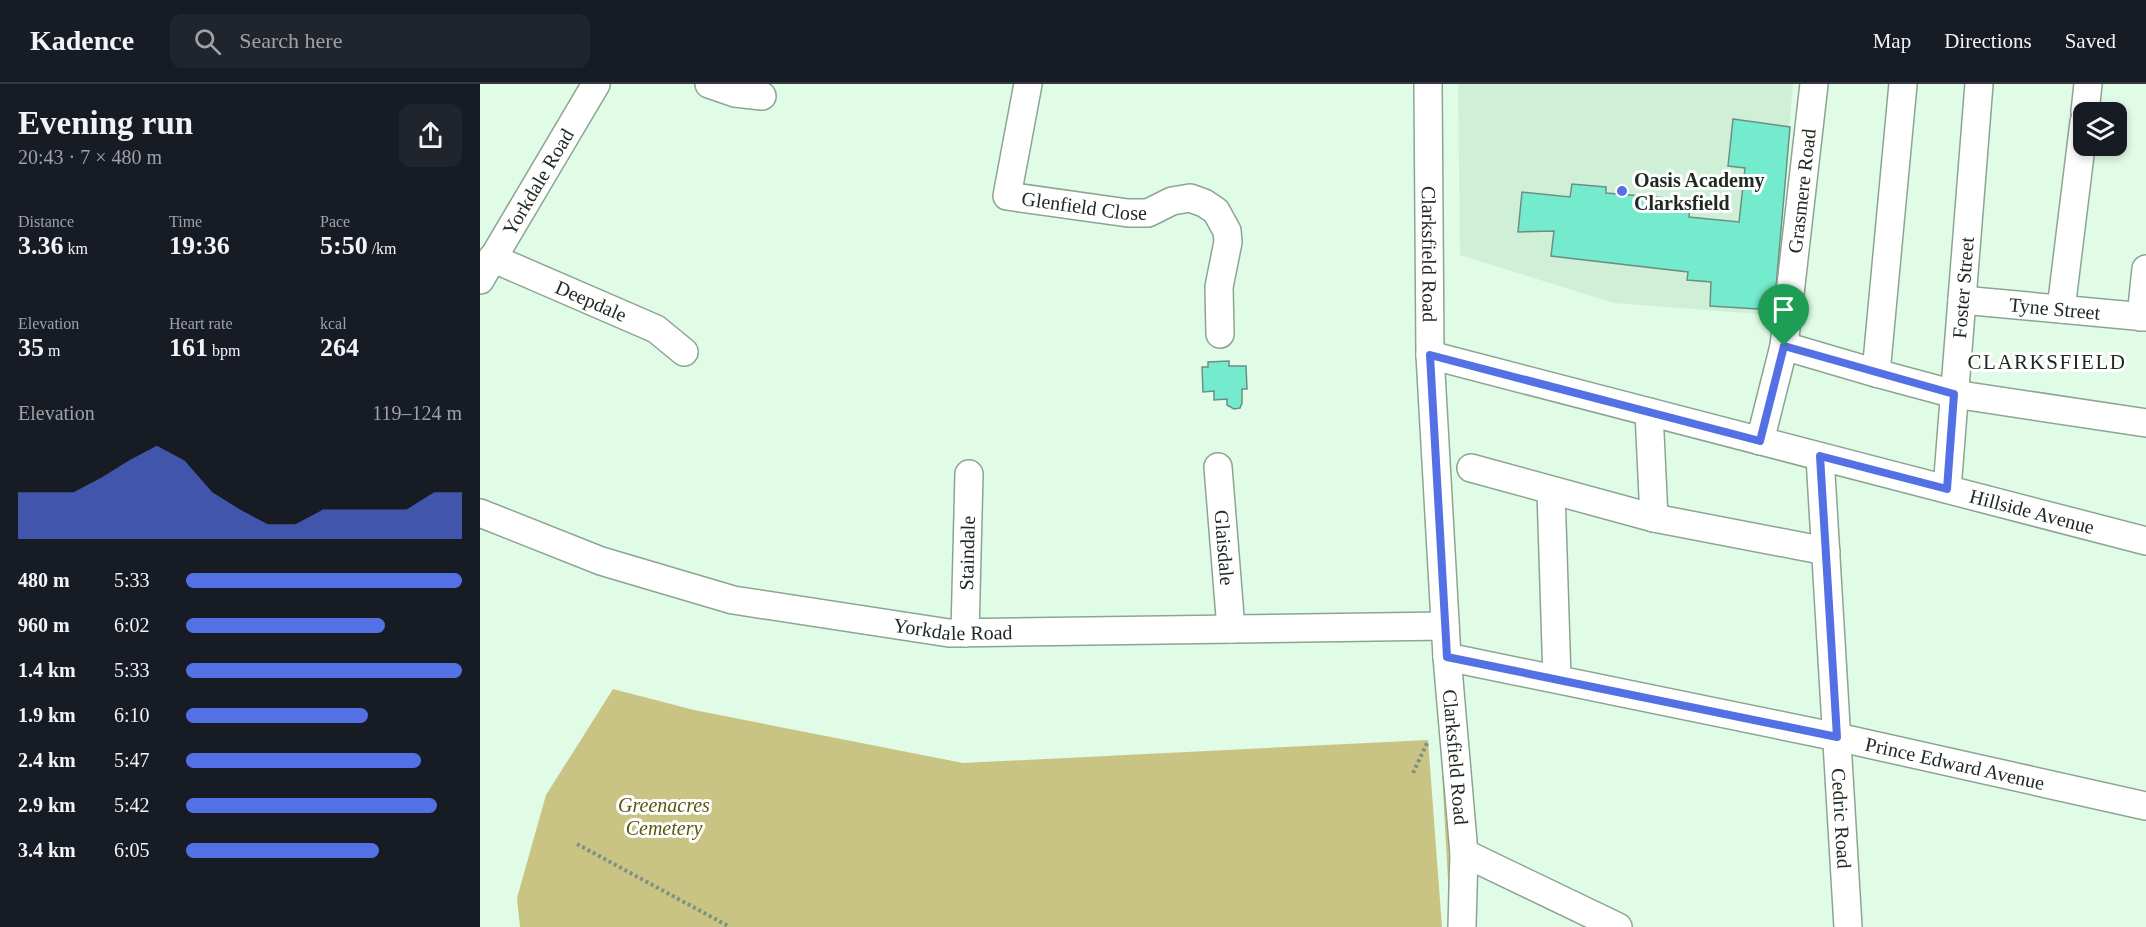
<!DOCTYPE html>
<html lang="en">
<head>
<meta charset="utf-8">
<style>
  body { margin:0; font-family:Georgia,serif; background:#20242c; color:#f1f3f6; height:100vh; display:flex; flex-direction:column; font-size:22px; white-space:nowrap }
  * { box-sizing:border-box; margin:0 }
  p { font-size:20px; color:#9ea1a6 }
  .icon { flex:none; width:33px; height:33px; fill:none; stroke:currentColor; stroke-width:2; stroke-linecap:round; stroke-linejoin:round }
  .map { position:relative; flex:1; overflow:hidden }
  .sheet { display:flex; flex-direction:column; background:#171b24; width:480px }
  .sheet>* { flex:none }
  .fabs { position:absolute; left:1593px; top:18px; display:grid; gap:12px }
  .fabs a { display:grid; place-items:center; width:54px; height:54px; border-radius:12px; background:#171b24; box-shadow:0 3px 9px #0003; font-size:30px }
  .pin { position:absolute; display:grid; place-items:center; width:51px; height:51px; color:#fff; margin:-62px -26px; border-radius:50% 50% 50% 0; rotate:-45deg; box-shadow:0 0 6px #0007 }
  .pin .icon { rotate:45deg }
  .round { display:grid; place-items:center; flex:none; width:63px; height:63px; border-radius:12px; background:#20242c }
  .overview { display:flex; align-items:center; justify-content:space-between; height:102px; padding:0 18px }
  h1 { font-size:33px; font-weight:700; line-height:45px }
  .metrics { display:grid; grid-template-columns:repeat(3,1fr); gap:9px; height:102px; padding:6px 18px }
  .metrics div { display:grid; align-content:center }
  .metrics b { font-size:26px; font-weight:700 }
  .metrics small { font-size:16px; font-weight:400 }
  .metrics p { font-size:16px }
  .chart { height:168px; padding:12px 18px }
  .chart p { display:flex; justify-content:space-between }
  .chart svg { width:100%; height:108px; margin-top:6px; fill:#5470e5; opacity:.7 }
  ul { padding:0 18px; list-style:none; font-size:20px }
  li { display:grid; grid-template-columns:96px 72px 1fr; align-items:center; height:45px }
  li i { height:15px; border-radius:8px; background:#5470e5 }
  header { display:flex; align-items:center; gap:36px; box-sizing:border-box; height:84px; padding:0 30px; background:#171b24; border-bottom:2px solid #363941 }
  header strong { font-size:28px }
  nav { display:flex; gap:33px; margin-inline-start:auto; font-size:21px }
  .search { width:420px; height:54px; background:#20242c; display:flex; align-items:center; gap:15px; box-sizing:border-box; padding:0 21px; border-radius:12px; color:#9ea1a6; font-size:22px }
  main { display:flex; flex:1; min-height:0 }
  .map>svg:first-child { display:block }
  .built { fill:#cff0d6 }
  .green { fill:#c9c484 }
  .building { fill:#75ebce; stroke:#6d8e85; stroke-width:1.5 }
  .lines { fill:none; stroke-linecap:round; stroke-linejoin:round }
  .minor-casing { stroke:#8ca592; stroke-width:30 }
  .path { stroke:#7f9182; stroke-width:4; stroke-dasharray:3 3; stroke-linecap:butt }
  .minor { stroke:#fff; stroke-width:27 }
  .route-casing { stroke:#fff; stroke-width:12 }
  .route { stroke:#5470e5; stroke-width:8 }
  .poi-dot { fill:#5470e5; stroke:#fff; stroke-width:2 }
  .labels { text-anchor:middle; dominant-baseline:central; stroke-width:6; stroke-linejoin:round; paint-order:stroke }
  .poi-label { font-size:20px; font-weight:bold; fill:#202a22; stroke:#fff; text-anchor:start }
  .street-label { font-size:20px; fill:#202a22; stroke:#fff }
  .park-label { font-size:20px; font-style:italic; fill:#5a550d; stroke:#fff }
  .neighbourhood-label { font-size:21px; letter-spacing:1.5px; fill:#202a22; stroke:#fff }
</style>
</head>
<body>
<header>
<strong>Kadence</strong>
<div class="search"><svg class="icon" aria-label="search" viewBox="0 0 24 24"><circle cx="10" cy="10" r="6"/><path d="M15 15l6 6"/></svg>Search here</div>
<nav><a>Map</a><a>Directions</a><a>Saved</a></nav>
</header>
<main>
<section class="sheet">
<div class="overview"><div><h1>Evening run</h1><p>20:43 · 7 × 480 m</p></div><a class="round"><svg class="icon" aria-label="share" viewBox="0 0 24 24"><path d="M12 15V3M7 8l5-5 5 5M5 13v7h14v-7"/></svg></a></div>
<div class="metrics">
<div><p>Distance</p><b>3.36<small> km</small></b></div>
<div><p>Time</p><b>19:36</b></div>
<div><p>Pace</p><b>5:50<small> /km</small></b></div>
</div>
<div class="metrics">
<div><p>Elevation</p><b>35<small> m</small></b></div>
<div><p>Heart rate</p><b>161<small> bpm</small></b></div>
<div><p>kcal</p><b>264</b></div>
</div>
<div class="chart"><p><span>Elevation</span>119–124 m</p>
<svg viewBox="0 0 160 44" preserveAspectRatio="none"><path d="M0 44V25L10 25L20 25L30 19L40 12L50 6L60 12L70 25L80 32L90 38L100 38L110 32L120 32L130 32L140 32L150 25L160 25V44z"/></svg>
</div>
<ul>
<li><b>480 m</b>5:33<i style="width:100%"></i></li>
<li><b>960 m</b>6:02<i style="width:72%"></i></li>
<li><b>1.4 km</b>5:33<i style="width:100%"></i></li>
<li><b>1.9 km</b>6:10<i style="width:66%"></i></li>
<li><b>2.4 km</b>5:47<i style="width:85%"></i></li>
<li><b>2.9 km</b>5:42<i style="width:91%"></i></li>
<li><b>3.4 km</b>6:05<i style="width:70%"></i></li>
</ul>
</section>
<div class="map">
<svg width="1666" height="843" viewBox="0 0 1666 843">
  <rect width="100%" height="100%" fill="#e0fbe6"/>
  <polygon class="built" points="978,0 1313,0 1293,231 1134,219 980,171"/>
  <g class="green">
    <polygon points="133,605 214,626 483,679 948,656 962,843 40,843 37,814 66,711"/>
    <polygon points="960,651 968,651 975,815 969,816"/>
  </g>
  <g class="building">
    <polygon points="1253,35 1310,43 1294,226 1230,222 1231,198 1207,196 1208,188 1071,172 1074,147 1038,148 1042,108 1090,113 1092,100 1126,103 1126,109 1210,116 1209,133 1259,138 1265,84 1248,82"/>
    <polygon points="749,277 749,282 766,282 767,305 762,305 762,319 760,324 754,325 747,321 747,315 734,316 734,307 723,308 722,283 728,283 728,278"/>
  </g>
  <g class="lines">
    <g class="minor-casing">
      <g id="minor">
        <polyline points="229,0 255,9 282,12"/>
        <path id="s1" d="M548,0L527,112L648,129H668L692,117L710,114L724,119L736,127L747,147L748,158L739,203L740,250"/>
        <path id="s2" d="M948,0L950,271L967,573L984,769L982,843"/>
        <polyline points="1423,0 1396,289 1474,310 1666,339"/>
        <polyline points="1605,28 1608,0"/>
        <path id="s3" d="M12,174L176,245L204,268"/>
        <path id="s4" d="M0,196L116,0"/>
        <path id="s5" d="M1482,216L1666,233"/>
        <polyline points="1581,225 1604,38"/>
        <polyline points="1661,233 1666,185"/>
        <polyline points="1304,262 1396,289"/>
        <path id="s6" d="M950,271L1666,457"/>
        <polyline points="1169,328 1174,434"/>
        <path id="s7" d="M1280,357L1304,262L1334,0"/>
        <path id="s8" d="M1340,373L1368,843"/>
        <path id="s9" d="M738,383L751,545"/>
        <polyline points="991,384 1174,434 1346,467"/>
        <path id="s10" d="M1467,405L1499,0"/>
        <polyline points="1071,407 1077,595"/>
        <path id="s11" d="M0,429L121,477L253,516L469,549L965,542"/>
        <path id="s12" d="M485,549L489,390"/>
        <path id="s13" d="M967,573L1357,653L1666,722"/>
        <polyline points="984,769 1138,843"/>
      </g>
    </g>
    <g class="path">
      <polyline points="933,689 948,657"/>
      <polyline points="97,760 250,843"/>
    </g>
    <use href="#minor" class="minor"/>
  </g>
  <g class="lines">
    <g class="route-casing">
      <polygon id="route" points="1304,262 1474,310 1467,405 1340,372 1357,653 967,573 950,271 1280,357"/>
    </g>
    <use href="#route" class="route"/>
  </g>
  <circle class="poi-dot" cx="1142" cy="107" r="6"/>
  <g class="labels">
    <g class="poi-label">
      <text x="1154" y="96">Oasis Academy<tspan x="1154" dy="23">Clarksfield</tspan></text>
    </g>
    <g class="street-label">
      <text stroke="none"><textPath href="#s4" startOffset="114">Yorkdale Road</textPath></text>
      <text stroke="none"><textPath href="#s7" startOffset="254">Grasmere Road</textPath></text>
      <text stroke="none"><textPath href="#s1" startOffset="192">Glenfield Close</textPath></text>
      <text stroke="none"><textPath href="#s2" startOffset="170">Clarksfield Road</textPath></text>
      <text stroke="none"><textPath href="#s10" startOffset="202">Foster Street</textPath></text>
      <text stroke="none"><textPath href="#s3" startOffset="108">Deepdale</textPath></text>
      <text stroke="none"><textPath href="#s5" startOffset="93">Tyne Street</textPath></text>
      <text stroke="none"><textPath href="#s6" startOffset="622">Hillside Avenue</textPath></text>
      <text stroke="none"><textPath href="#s9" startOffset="81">Glaisdale</textPath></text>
      <text stroke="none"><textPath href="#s12" startOffset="80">Staindale</textPath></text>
      <text stroke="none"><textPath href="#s11" startOffset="490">Yorkdale Road</textPath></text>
      <text stroke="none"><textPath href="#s2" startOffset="674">Clarksfield Road</textPath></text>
      <text stroke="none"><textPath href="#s13" startOffset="519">Prince Edward Avenue</textPath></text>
      <text stroke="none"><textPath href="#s8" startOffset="362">Cedric Road</textPath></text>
    </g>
    <g class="park-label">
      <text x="184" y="721">Greenacres<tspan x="184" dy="23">Cemetery</tspan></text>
    </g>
    <g class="neighbourhood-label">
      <text x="1567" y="278">CLARKSFIELD</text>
    </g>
  </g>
</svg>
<div class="fabs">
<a><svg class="icon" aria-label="layers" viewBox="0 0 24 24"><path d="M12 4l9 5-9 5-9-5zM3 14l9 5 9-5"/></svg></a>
</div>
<div class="pin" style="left:1304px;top:262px;background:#1e9e55"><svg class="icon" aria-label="arrive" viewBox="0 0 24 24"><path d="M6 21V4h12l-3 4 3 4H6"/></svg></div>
</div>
</main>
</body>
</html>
